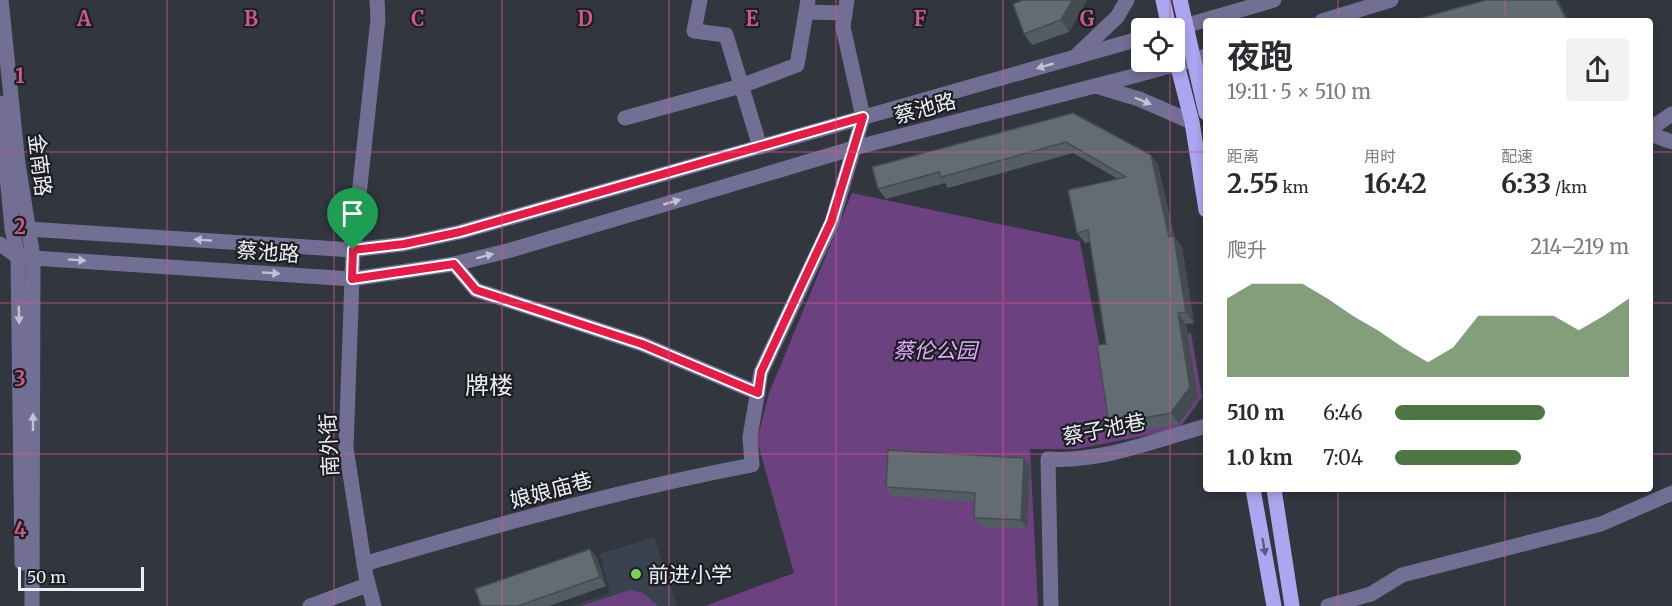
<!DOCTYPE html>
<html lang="zh">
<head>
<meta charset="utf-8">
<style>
  body { margin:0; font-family:Merriweather,"Noto Sans SC",serif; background:#f2f2f3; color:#2b2b33; height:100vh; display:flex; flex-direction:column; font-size:22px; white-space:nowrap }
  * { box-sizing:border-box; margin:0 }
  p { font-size:20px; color:#7c7c81 }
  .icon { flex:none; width:33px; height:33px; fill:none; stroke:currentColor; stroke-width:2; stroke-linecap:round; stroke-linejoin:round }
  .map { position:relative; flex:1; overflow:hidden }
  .side { position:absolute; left:1203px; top:18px; width:450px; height:474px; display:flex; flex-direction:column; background:#fff; border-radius:6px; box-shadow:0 3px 9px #0003 }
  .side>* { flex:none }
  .tools { position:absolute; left:1131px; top:18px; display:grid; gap:12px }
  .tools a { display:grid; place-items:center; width:54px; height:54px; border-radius:6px; background:#fff; box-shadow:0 3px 9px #0003; font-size:30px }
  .scale { position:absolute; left:18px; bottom:15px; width:126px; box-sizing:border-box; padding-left:6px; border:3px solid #ebeef3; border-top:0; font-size:16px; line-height:21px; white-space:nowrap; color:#ebeef3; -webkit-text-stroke:4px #1c1e22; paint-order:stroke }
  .pin { position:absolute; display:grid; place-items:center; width:51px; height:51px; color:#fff; margin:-62px -26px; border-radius:50% 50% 50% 0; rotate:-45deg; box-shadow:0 0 6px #0007 }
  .pin .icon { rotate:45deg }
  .round { display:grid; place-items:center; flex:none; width:63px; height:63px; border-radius:6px; background:#f2f2f3 }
  .overview { display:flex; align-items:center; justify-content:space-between; height:102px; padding:0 24px }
  h1 { font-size:33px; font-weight:700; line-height:45px }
  .figures { display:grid; grid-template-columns:repeat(3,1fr); gap:9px; height:102px; padding:6px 24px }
  .figures div { display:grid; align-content:center }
  .figures b { font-size:26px; font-weight:700 }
  .figures small { font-size:16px; font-weight:400 }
  .figures p { font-size:16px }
  .chart { height:168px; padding:12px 24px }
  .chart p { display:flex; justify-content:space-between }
  .chart svg { width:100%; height:108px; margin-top:6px; fill:#4f7642; opacity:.7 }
  ul { padding:0 24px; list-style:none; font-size:20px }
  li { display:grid; grid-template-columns:96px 72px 1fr; align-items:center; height:45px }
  li i { height:15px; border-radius:8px; background:#4f7642 }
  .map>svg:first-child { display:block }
  .built { fill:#3b424f }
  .green { fill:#6c4180 }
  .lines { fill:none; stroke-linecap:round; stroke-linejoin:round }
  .minor { stroke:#736f94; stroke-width:15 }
  .major { stroke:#aea5f1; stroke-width:15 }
  .wall { fill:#545d62 }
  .shaded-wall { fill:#454c50 }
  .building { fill:#626c72; stroke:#454c50; stroke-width:1.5 }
  .oneway { fill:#c1c2d2 }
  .oneway2 { fill:#5e5b7f }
  .route-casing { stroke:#fff; stroke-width:12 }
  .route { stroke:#e11d48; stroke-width:8 }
  .grid { fill:none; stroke:#ce5889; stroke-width:1.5; stroke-opacity:0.55 }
  .poi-dot { fill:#7bd155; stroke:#1c1e22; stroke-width:2 }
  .labels { text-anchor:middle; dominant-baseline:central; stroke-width:4.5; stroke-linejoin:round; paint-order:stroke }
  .street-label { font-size:21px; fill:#ebeef3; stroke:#1c1e22 }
  .park-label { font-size:21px; font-style:italic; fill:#e2abfd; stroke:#1c1e22 }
  .poi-label { font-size:21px; fill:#ebeef3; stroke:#1c1e22; text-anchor:start }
  .quarter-label { font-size:24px; fill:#ebeef3; stroke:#1c1e22 }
  .grid-label { font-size:20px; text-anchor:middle; font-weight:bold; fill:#ce5889; stroke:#1c1e22; stroke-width:4.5; stroke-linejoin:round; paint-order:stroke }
</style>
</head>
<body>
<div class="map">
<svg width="1672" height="606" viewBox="0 0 1672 606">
  <rect width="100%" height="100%" fill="#32363f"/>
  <polygon class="built" points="654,537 677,606 571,606 610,593 600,554"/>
  <g class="green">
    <polygon points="852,193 1080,241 1100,348 1191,333 1202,397 1179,429 1076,449 1030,449 1038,606 705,606 794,573 757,440 769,393"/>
    <polygon points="630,590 643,593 658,606 581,606"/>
  </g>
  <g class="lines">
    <g class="minor">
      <polyline points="1,0 18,164 33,257 32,606"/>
      <polyline points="700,0 694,31 726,35 760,147"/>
      <polyline points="806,12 845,13"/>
      <polyline points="1322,21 1391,0"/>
      <polyline points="1174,29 1274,0"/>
      <polyline points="1077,55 1117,17 1127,0"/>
      <polyline points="1096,86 1139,99 1192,122"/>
      <polyline points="0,103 12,228 18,257 22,563"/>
      <polyline points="625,118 741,86 797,65 808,0"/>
      <polyline points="1650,129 1672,114"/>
      <polyline points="1650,134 1672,142"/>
      <polyline points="12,228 353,250 404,244 460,232 1142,38"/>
      <polyline points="0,244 18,257"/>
      <polyline points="18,257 352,279 454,264 511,250 854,148 1126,78 1206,56"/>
      <polyline points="454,264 476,290 642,344 758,393"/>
      <path d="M364,564C492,526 620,490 752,465L750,437L761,372L832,222L863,117L843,27L847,0"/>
      <polyline points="310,606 367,585"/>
      <polyline points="374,606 366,576 346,448 353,250 378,19 377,0"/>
      <path d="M1051,606L1048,459C1099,463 1157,440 1206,426"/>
      <polyline points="1328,606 1371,594 1402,575 1601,524 1672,493"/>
    </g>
    <g class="major">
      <polyline points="1163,0 1169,28"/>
      <polyline points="1180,0 1206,113"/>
      <polyline points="1174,52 1192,122 1206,210"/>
      <polyline points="1253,489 1274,606"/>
      <polyline points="1274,489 1292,606"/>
    </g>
  </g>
  <g class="wall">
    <polygon points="1087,0 1069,32 1032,45 1024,34"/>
    <polygon points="1073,113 1151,155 1158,165 1174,236 1182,247 1194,323 1186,324 1198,397 1179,424 1117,435 1109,424 1106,344 1090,242 1085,243 1077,233 1118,179 1073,153 948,188 945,183 886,199 878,189"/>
    <polygon points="1024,458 1030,467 1027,529 981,527 974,518 975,502 892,496 886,487"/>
    <polygon points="590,549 597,558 606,586 549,606 481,606"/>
  </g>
  <g class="shaded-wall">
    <polygon points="1072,0 1087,0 1069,32 1061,20"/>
    <polygon points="1556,0 1558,0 1569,21 1567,21"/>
    <polygon points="1151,155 1158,165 1175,244 1174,236 1182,247 1194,323 1186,312"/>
    <polygon points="1178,313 1186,324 1198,397 1179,424 1171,413"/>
    <polygon points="1024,458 1030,467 1027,529 1021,520"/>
    <polygon points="590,549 597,558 606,586 600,577"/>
  </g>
  <g class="building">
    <polygon points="1023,0 1072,0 1061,20 1024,34 1013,4"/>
    <polygon points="1486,0 1556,0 1567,21 1410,21"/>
    <polygon points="1073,113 1151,155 1169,237 1174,236 1186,312 1178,313 1190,387 1171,413 1109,424 1097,345 1106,344 1088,230 1077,233 1068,190 1126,177 1066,142 941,177 939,172 878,189 872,167"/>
    <polygon points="888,450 1024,458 1021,520 974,518 975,493 886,487"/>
    <polygon points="590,549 600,577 518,606 481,606 475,589"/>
  </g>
  <defs><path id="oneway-solid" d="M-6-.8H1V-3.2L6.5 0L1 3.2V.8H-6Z" transform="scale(1.5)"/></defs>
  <g class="oneway">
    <use href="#oneway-solid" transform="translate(1045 66) rotate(164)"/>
    <use href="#oneway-solid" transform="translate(1143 101) rotate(23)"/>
    <use href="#oneway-solid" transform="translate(672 202) rotate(-16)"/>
    <use href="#oneway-solid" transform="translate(203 240) rotate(-176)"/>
    <use href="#oneway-solid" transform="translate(485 256) rotate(-15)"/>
    <use href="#oneway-solid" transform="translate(77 260) rotate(4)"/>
    <use href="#oneway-solid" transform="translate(271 273) rotate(4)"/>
    <use href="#oneway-solid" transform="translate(19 315) rotate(89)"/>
    <use href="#oneway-solid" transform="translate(33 422) rotate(-90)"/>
  </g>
  <use class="oneway2" href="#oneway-solid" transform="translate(1264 547) rotate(80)"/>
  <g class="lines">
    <g class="route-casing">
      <polygon id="route" points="863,117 831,222 761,372 758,393 642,344 476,290 454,264 352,279 353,250 404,244 460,232"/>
    </g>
    <use href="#route" class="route"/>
  </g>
  <path class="grid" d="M167,0V606M334,0V606M502,0V606M669,0V606M836,0V606M1003,0V606M1170,0V28M1338,0V21M1505,0V21M1170,62V606M0,152H1206M1650,152H1672M0,303H1206M1650,303H1672M0,454H1206M1650,454H1672M1338,489V606M1505,489V606"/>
  <circle class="poi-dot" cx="636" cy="574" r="6"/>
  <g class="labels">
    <g class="street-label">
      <text transform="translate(925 108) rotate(-15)">蔡池路</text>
      <text transform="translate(40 165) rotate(83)">金南路</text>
      <text transform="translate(268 252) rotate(4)">蔡池路</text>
      <text transform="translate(1104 429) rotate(-11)">蔡子池巷</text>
      <text transform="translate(329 445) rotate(-93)">南外街</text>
      <text transform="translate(551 490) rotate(-15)">娘娘庙巷</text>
    </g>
    <g class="park-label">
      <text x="935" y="350">蔡伦公园</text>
    </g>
    <g class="poi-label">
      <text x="648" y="574">前进小学</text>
    </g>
    <g class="quarter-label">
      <text x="489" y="385">牌楼</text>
    </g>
  </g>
  <g class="grid-label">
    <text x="84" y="26">A</text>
    <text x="251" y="26">B</text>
    <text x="418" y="26">C</text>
    <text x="585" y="26">D</text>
    <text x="752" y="26">E</text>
    <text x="920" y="26">F</text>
    <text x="1087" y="26">G</text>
    <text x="20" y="83">1</text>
    <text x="20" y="234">2</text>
    <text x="20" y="386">3</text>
    <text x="20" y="537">4</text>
  </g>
</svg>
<div class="tools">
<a><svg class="icon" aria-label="locate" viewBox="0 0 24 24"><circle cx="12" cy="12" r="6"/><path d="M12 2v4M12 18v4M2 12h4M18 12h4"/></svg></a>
</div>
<div class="scale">50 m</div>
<div class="pin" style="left:353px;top:250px;background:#1e9e55"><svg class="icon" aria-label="arrive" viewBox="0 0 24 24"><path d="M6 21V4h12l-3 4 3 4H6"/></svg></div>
<section class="side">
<div class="overview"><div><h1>夜跑</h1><p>19:11 · 5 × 510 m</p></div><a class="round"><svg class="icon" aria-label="share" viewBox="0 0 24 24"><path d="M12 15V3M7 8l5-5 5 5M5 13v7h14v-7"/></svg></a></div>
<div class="figures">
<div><p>距离</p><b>2.55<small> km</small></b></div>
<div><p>用时</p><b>16:42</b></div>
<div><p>配速</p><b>6:33<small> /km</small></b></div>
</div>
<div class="chart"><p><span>爬升</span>214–219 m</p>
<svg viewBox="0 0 160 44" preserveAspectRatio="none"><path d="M0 44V12L10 6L20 6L30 6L40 12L50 19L60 25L70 32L80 38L90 32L100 19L110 19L120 19L130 19L140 25L150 19L160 12V44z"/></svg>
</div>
<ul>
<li><b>510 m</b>6:46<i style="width:64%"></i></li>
<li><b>1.0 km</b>7:04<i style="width:54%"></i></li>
</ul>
</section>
</div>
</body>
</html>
